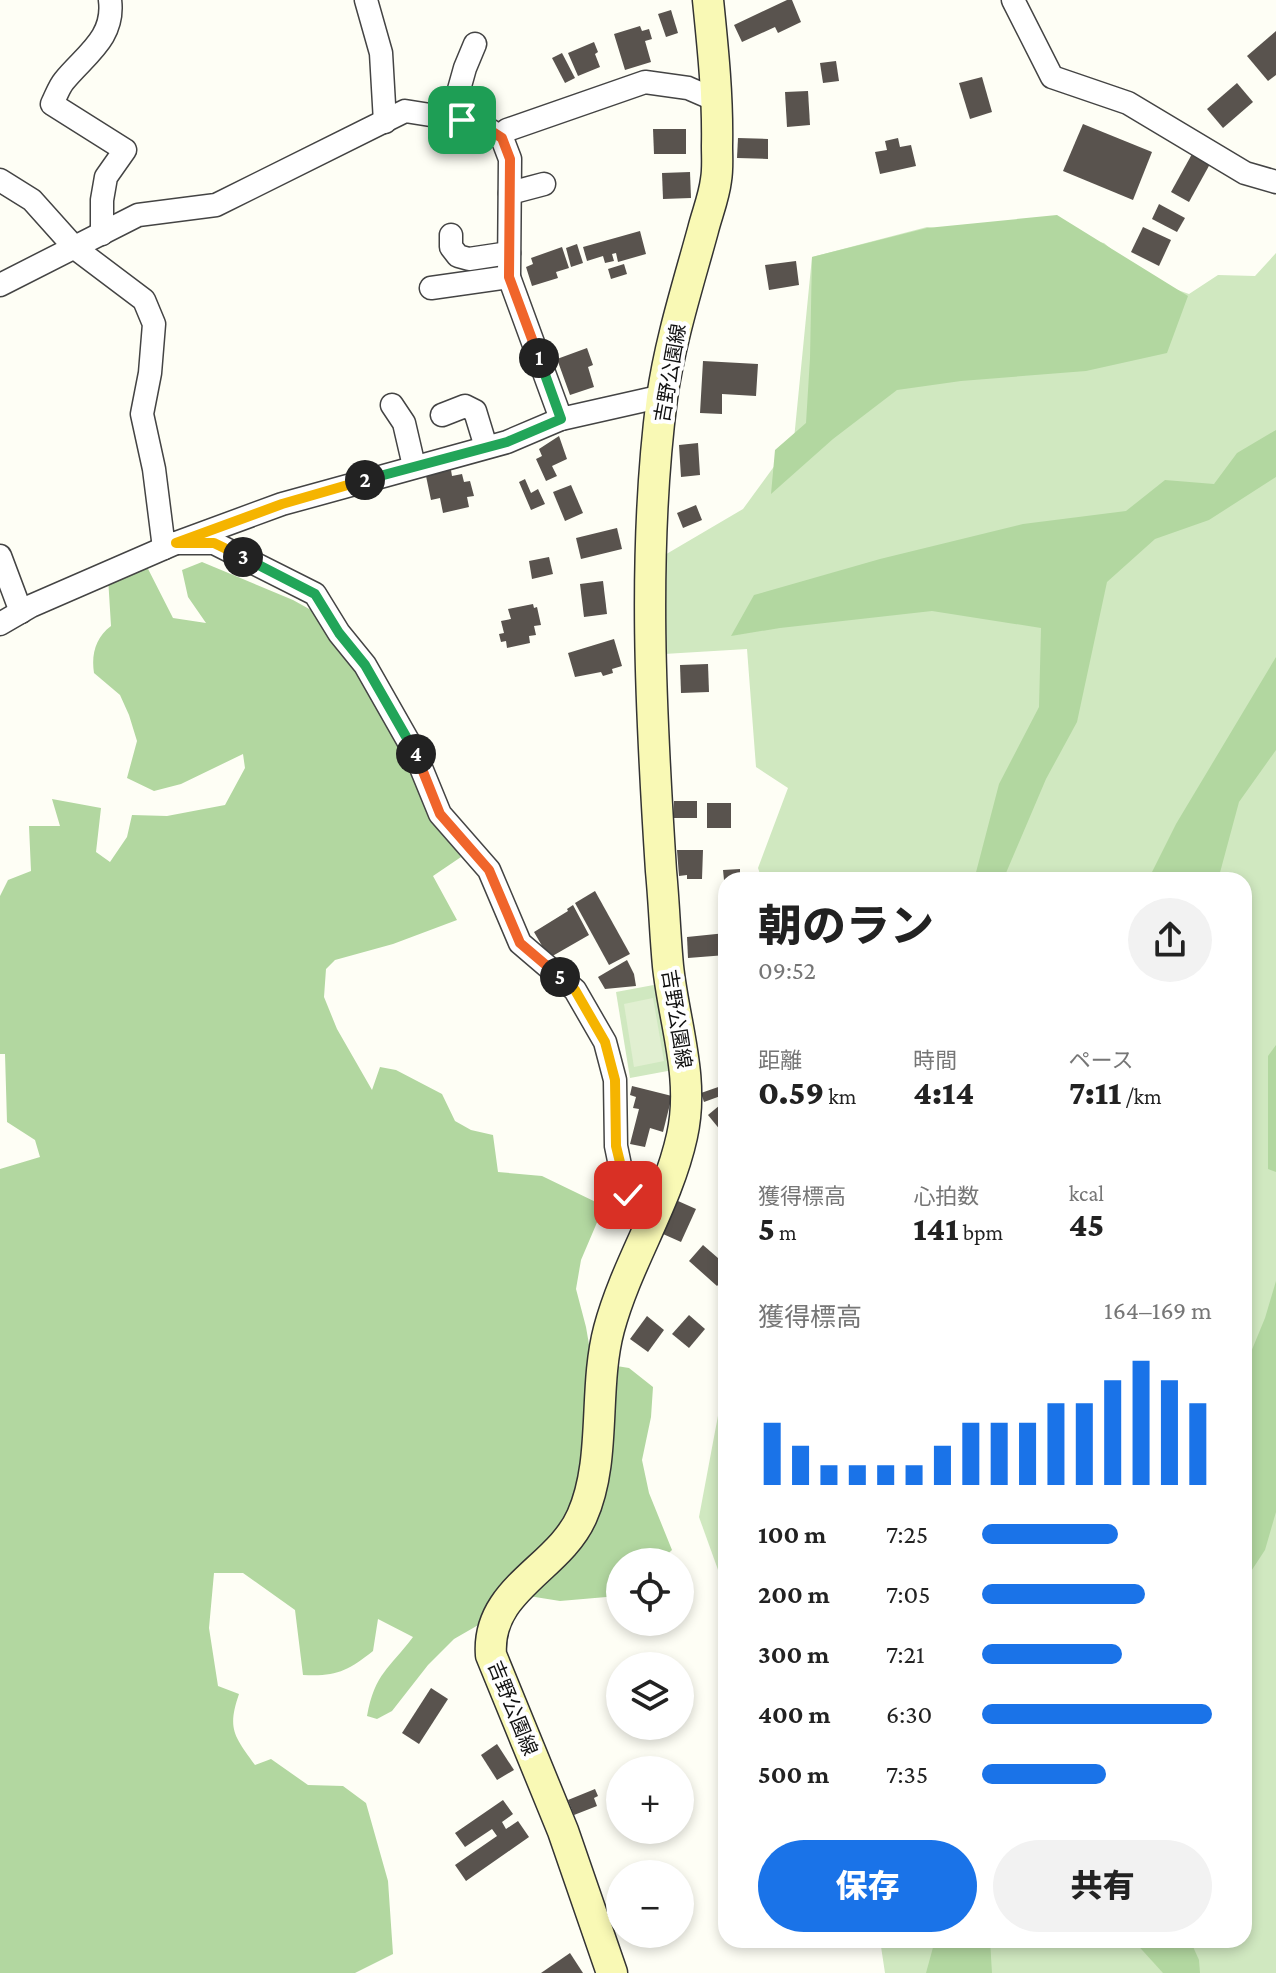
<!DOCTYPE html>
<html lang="ja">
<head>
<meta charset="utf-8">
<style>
  body { margin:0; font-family:"Crimson Pro","Noto Sans JP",serif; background:#f2f2f2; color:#222; height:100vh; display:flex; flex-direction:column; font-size:30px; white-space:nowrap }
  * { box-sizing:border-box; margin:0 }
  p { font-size:26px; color:#767676 }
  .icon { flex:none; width:44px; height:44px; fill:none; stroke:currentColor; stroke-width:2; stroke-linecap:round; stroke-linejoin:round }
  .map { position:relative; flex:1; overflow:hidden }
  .panel { position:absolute; left:718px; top:872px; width:534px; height:1076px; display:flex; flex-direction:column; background:#fff; border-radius:24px; box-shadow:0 4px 12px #0003 }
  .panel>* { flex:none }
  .controls { position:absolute; left:606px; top:1548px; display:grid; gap:16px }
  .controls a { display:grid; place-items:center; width:88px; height:88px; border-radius:50%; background:#fff; box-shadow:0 4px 12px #0003; font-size:40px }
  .pin { position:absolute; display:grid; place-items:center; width:68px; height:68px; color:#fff; margin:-34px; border-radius:16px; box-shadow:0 4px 12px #0006 }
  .km { position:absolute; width:40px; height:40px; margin:-20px; border-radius:50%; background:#222; color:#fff; font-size:22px; line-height:40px; text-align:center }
  .round { display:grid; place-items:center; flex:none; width:84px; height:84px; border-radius:42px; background:#f2f2f2 }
  .head { display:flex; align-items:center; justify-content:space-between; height:136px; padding:0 40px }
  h1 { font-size:44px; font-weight:800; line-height:60px }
  .stats { display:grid; grid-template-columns:repeat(3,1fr); gap:12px; height:136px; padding:8px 40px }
  .stats div { display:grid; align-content:center }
  .stats b { font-size:34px; font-weight:800 }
  .stats small { font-size:22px; font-weight:400 }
  .stats p { font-size:22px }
  .chart { height:224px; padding:16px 40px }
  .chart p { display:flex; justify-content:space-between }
  .chart svg { width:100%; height:144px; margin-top:8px; stroke:#1a73e8; stroke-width:6 }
  .cta { display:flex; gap:16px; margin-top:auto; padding:16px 40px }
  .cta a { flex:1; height:92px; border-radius:48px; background:#1a73e8; color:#fff; font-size:32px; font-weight:800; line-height:92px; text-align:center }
  .cta a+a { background:#f2f2f2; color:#222 }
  ul { padding:0 40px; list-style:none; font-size:26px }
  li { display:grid; grid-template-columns:128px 96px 1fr; align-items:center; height:60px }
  li i { height:20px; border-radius:10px; background:#1a73e8 }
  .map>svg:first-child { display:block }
  .green { fill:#d0e8c0 }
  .forest { fill:#b2d7a0 }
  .pitch { fill:#e1efd1 }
  .building { fill:#59534e }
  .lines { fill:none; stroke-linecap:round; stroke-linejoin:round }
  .minor-casing { stroke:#444; stroke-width:25 }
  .secondary-casing { stroke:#333; stroke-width:33 }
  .minor { stroke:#fff; stroke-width:22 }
  .secondary { stroke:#f9f9b5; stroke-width:30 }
  .split-1-casing { stroke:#fff; stroke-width:16 }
  .split-2-casing { stroke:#fff; stroke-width:16 }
  .split-3-casing { stroke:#fff; stroke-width:16 }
  .split-4-casing { stroke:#fff; stroke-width:16 }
  .split-5-casing { stroke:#fff; stroke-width:16 }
  .split-6-casing { stroke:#fff; stroke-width:16 }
  .split-1 { stroke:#f0652b; stroke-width:10 }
  .split-2 { stroke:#22a559; stroke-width:10 }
  .split-3 { stroke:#f5b400; stroke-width:10 }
  .split-4 { stroke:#22a559; stroke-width:10 }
  .split-5 { stroke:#f0652b; stroke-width:10 }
  .split-6 { stroke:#f5b400; stroke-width:10 }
  .labels { text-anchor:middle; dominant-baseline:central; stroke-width:8; stroke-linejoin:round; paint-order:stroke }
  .street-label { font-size:20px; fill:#111; stroke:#fff }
</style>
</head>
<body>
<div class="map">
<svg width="1276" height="1973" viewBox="0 0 1276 1973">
  <rect width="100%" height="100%" fill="#fefef5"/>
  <g class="green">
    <polygon points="927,227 1009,238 1072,236 1104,243 1147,279 1189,294 1218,275 1255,276 1276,253 1276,1973 885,1973 880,1940 1244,1940 1244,880 762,880 758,868 788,788 756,767 747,649 664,654 663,556 743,509 794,439 812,257"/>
    <polygon points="659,984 673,1070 630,1078 616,992"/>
    <polygon points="726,1373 726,1592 699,1517"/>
  </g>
  <g class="forest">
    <polygon points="1057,215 1188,296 1167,353 1086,371 961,381 897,390 833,439 771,494 775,450 806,423 810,358 812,257 927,228"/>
    <polygon points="1276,430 1276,477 1209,520 1155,539 1107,582 1077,722 1046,779 1003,880 974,880 999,784 1039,707 1041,628 932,611 780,628 731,636 754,595 880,559 1023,524 1126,511 1165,480 1214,484 1237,453"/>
    <path d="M144,561L173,618L206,623L188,597L182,570L202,562L293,600L320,615L362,672L447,838L461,857L433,876L457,920L393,944L335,960L326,969L324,997L337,1029L372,1090L380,1067L396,1070L442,1094L455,1121L471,1130L493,1135L498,1172L542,1176L604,1206L581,1260L576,1289L586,1327L592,1362L629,1368L653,1387L651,1417L642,1460L649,1493L672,1550L659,1562H620L618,1596L560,1601L535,1597L497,1599L480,1624L454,1639L428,1665L392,1711L377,1719L367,1716C375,1673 389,1669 413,1637L378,1619L373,1651C348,1671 335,1677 303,1675L295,1610L243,1573H214L209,1628L218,1686L239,1694C227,1729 234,1736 255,1765L271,1759L308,1785L343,1786L366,1803L388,1881L393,1954L355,1973H0V1169L40,1157L35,1140L7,1122L5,1054H0V896L8,880L31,871L29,826H60L52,799L101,808L96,852L110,862L127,837L132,815L167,816L225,805L245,768L243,754L181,784L154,791L127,778L137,741L129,715L120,695L94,673C91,654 96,637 111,626L108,577Z"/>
    <polygon points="1276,657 1276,750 1239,802 1218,880 1148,880 1176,824"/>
    <polygon points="1276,1045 1276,1172 1268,1169 1268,1056"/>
    <polygon points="1276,1281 1276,1512 1265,1550 1244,1582 1244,1369 1265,1318"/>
    <polygon points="935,1940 990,1940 992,1973 926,1973"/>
    <polygon points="1133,1940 1190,1940 1199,1960 1200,1973 1163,1973"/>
  </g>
  <polygon class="pitch" points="653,998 664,1061 634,1067 624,1004"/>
  <g class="building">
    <polygon points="787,0 792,0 801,22 778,33 775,27 742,42 734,25"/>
    <polygon points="671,10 678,33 666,37 658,14"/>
    <polygon points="640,26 642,31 649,29 652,39 645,41 651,62 625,70 614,34"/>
    <polygon points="1276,31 1276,75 1268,81 1247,56"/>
    <polygon points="594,42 598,52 595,54 600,67 578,76 568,53"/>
    <polygon points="562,53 575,78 565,83 552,58"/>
    <polygon points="836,61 839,81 823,83 820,63"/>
    <polygon points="982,77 992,112 970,119 959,83"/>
    <polygon points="1237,83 1253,102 1223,128 1207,109"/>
    <polygon points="808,91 810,125 787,127 785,92"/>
    <polygon points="1083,124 1152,152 1133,200 1063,171"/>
    <polygon points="653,129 686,129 686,154 654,154"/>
    <polygon points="738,138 768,139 768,159 737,158"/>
    <polygon points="898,138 900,147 911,145 916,166 880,174 875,152 887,150 885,141"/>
    <polygon points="1192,154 1210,164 1189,202 1171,192"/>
    <polygon points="690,172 691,198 663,199 662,173"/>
    <polygon points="1159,204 1185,218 1177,232 1152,219"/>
    <polygon points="1143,227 1171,240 1159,266 1131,252"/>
    <polygon points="640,231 646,254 618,262 616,253 612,254 614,261 605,263 603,256 587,261 583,247"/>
    <polygon points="577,244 583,263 571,267 566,248"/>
    <polygon points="562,247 569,268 556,272 558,278 532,286 526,267 533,264 531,258"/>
    <polygon points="796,261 799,285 769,290 765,265"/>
    <polygon points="624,264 627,274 611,279 608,269"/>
    <polygon points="587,348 593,365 588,367 594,387 570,395 557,359"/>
    <polygon points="703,361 758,364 756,396 722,394 722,414 700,413"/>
    <polygon points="559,436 567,459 552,466 557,476 546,481 536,459 542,456 539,449"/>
    <polygon points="698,443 700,475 681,477 679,445"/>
    <polygon points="451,470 452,476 462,474 464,482 470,481 474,496 467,497 469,507 443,513 440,498 431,500 426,476"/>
    <polygon points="525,479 531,493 538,489 545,504 531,510 519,482"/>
    <polygon points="571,485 583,513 565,521 553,492"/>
    <polygon points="696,505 702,520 683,528 677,513"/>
    <polygon points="617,528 622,549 581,559 576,538"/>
    <polygon points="549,557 553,574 532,579 529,561"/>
    <polygon points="603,581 607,614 584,617 580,584"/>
    <polygon points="533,604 534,608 537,607 541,625 534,626 536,635 529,636 530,643 507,648 506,641 501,642 499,634 504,633 501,621 511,619 508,609"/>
    <polygon points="614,639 622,666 612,669 613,673 603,676 601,672 575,677 568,653"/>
    <polygon points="708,664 709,692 681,693 680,665"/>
    <polygon points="674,801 697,801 697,818 673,818"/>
    <rect x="707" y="803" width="24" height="25"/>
    <polygon points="677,850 703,850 702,879 687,879 687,875 679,876"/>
    <polygon points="740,869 740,880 724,880 723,870"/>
    <polygon points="595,891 630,954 609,965 575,903"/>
    <polygon points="573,905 589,935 549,958 534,932 568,911 567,909"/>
    <polygon points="726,933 726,955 688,958 687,937"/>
    <polygon points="627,960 634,974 636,986 605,989 598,977"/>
    <polygon points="724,1085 726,1094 704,1102 701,1093"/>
    <polygon points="632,1086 672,1096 663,1132 650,1128 645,1147 630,1144 639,1109 633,1108 636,1097 630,1095"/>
    <polygon points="720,1105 726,1112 726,1126 721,1131 708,1115"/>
    <polygon points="678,1201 696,1209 681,1242 663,1234"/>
    <polygon points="703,1245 726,1265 726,1277 717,1286 689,1261"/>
    <polygon points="689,1315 705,1329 689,1348 672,1334"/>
    <polygon points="647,1316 664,1330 648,1352 630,1339"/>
    <polygon points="431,1688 448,1699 419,1744 402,1733"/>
    <polygon points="497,1744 514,1770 497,1780 481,1755"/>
    <polygon points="595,1789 598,1796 594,1798 597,1806 574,1815 568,1800"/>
    <polygon points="503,1800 513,1814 502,1822 506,1829 518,1821 529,1837 466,1881 455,1865 497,1836 492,1829 465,1847 455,1833"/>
    <polygon points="570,1953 583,1973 541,1973"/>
  </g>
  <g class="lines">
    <g class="minor-casing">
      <g id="minor">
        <polyline points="366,0 381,53 385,122"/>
        <polyline points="1013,0 1052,77 1128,103 1245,173 1276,182"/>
        <polyline points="451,118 465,68 475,44"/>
        <polyline points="499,137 507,130 645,82 688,88 718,101"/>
        <polyline points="0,180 32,200 75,248 144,300 154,324 150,373 142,414 154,469 164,548"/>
        <polyline points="510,193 544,184"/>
        <path d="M102,234V200L106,177L125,150L52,104C56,96 59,87 64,81C85,55 115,38 110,0"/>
        <polyline points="451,235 451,247 458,256 469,259 509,253"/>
        <polyline points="0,285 138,215 216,205 405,111 462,120 488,129 502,138 510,159 509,277 561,419"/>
        <polyline points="431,288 509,277"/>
        <polyline points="392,405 404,423 414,466"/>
        <polyline points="442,415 465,406 475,411 486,447"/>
        <polyline points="176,543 214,543 315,594 339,633 365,665 415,753 440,814 489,870 520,943 575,990 605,1042 615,1080 616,1146 622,1175 628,1195 636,1206 654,1217"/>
        <polyline points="0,556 21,612"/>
        <polyline points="0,624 31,606 176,543 282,504 507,442 561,419 663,396"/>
      </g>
    </g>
    <g class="secondary-casing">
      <path id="secondary" d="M612,1973L563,1831L491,1655C486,1589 559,1569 582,1516C607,1460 593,1389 609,1329C627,1262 667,1204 682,1136C695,1078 674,1023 668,966C665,934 664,902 661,871C651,716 642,552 662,398C670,341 688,285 703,230C707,214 714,197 716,180C718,169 717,157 717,146C718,97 713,49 708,0"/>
    </g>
    <use href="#minor" class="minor"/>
    <use href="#secondary" class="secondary"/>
  </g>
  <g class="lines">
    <g class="split-1-casing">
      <polyline id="split-1" points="462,120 488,129 502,138 510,159 509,277 539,358"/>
    </g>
    <g class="split-2-casing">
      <polyline id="split-2" points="365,480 507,442 561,419 539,358"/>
    </g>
    <g class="split-3-casing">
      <polyline id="split-3" points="243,557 214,543 176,543 282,504 365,480"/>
    </g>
    <g class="split-4-casing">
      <polyline id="split-4" points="243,557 315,594 339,633 365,665 416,754"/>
    </g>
    <g class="split-5-casing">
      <polyline id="split-5" points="416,754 440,814 489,870 520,943 560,977"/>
    </g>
    <g class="split-6-casing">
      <polyline id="split-6" points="560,977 575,990 605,1042 615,1080 616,1146 628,1195"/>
    </g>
    <use href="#split-1" class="split-1"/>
    <use href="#split-2" class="split-2"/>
    <use href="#split-3" class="split-3"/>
    <use href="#split-4" class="split-4"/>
    <use href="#split-5" class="split-5"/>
    <use href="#split-6" class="split-6"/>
  </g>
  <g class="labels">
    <g class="street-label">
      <text transform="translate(670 373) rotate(-80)">吉野公園線</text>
      <text transform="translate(677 1019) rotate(81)">吉野公園線</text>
      <text transform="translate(513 1708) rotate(68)">吉野公園線</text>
    </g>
  </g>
</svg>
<div class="controls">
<a><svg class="icon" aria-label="locate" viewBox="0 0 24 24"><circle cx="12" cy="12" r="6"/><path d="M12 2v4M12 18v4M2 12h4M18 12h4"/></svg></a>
<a><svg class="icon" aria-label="layers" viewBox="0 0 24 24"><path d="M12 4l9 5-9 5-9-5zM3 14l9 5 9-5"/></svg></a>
<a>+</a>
<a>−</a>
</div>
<div class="pin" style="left:462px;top:120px;background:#1e9e55"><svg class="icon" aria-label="arrive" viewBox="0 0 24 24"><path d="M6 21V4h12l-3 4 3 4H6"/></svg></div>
<div class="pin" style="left:628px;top:1195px;background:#d93025"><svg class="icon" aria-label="check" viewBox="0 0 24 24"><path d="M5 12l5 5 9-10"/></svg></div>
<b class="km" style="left:539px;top:358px">1</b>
<b class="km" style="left:365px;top:480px">2</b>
<b class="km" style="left:243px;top:557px">3</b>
<b class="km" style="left:416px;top:754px">4</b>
<b class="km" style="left:560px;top:977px">5</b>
<section class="panel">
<div class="head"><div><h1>朝のラン</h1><p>09:52</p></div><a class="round"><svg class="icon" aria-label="share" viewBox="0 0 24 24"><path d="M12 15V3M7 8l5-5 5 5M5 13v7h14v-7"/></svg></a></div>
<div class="stats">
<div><p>距離</p><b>0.59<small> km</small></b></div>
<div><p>時間</p><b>4:14</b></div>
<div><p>ペース</p><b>7:11<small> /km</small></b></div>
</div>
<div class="stats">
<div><p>獲得標高</p><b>5<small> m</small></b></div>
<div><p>心拍数</p><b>141<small> bpm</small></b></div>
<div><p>kcal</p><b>45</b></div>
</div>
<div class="chart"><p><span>獲得標高</span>164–169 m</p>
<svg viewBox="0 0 160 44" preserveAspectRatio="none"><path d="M5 44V25M15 44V32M25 44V38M35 44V38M45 44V38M55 44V38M65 44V32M75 44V25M85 44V25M95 44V25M105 44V19M115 44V19M125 44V12M135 44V6M145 44V12M155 44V19"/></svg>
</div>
<ul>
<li><b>100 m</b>7:25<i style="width:59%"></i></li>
<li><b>200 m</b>7:05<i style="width:71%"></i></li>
<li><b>300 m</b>7:21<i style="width:61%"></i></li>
<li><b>400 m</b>6:30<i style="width:100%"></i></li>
<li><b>500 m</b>7:35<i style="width:54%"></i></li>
</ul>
<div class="cta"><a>保存</a><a>共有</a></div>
</section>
</div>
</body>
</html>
